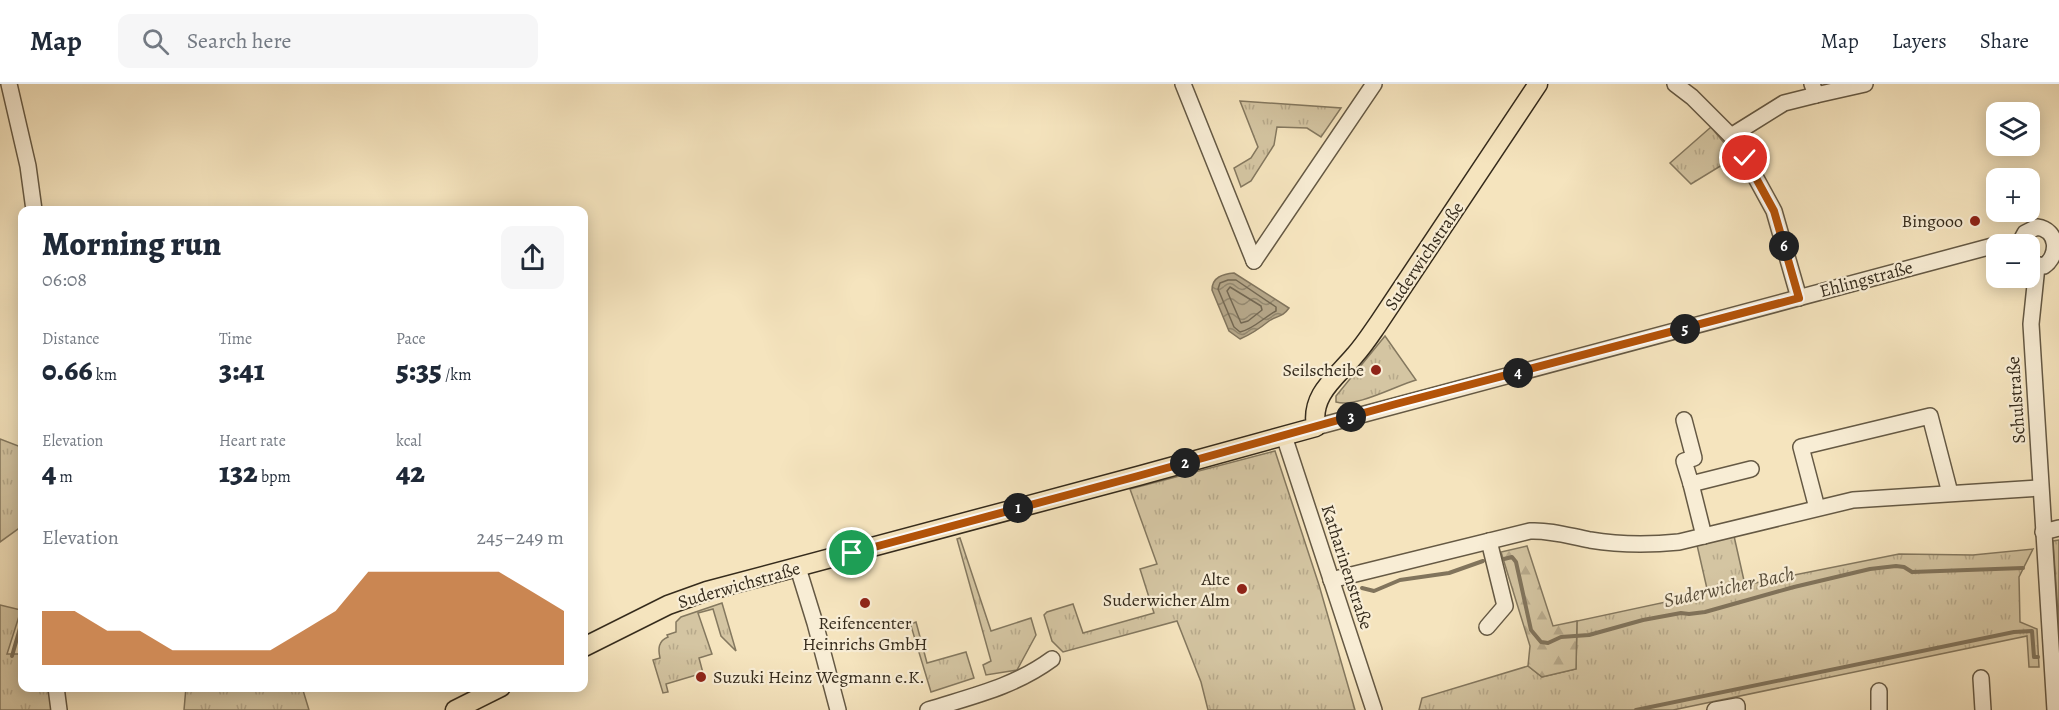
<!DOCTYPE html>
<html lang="en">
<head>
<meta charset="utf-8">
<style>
  body { margin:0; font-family:Alegreya,serif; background:#f6f6f7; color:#1f2937; height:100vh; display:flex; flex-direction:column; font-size:22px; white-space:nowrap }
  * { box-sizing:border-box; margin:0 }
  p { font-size:20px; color:#747a83 }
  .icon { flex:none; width:33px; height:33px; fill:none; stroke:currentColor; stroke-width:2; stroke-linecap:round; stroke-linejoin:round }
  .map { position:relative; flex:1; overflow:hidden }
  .panel { position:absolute; left:18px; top:122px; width:570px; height:486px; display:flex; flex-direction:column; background:#fff; border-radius:12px; box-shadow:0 3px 15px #0003 }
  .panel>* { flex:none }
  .controls { position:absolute; left:1986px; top:18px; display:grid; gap:12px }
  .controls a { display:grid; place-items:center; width:54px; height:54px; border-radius:12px; background:#fff; box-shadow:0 3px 15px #0003; font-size:30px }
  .pin { position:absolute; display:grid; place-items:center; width:51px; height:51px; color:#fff; margin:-26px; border:3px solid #fff; border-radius:50%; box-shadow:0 2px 6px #0007 }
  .km { position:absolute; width:30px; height:30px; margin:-15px; border-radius:50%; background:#222; color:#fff; font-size:16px; line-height:30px; text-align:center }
  .round { display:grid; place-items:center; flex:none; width:63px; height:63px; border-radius:12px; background:#f6f6f7 }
  .head { display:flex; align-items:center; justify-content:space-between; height:102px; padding:0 24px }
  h1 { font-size:33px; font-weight:800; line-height:45px }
  .stats { display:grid; grid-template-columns:repeat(3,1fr); gap:9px; height:102px; padding:6px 24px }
  .stats div { display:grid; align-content:center }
  .stats b { font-size:30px; font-weight:800 }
  .stats small { font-size:16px; font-weight:400 }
  .stats p { font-size:16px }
  .chart { height:168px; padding:12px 24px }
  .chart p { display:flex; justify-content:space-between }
  .chart svg { width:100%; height:108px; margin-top:6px; fill:#b45309; opacity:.7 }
  header { display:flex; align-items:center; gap:36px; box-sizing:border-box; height:84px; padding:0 30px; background:#fff; border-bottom:2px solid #e0e1e3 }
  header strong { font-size:28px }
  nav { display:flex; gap:33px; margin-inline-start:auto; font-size:21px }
  .search { width:420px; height:54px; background:#f6f6f7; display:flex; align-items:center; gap:15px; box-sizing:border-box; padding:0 21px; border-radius:12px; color:#747a83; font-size:22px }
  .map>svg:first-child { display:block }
  .grass { fill:url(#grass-tufts); stroke:#84785f; stroke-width:1.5 }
  .forest { fill:url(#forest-firs); stroke:#84785f; stroke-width:1.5 }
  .water { fill:url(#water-waves); stroke:#81745c; stroke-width:1.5 }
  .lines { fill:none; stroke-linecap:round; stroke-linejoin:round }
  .shore { stroke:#746852; stroke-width:1.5 }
  .stream { stroke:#81745c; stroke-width:4 }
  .minor-casing { stroke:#655944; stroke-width:18 }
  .major-casing { stroke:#352b1c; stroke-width:21 }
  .minor { stroke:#f8edd5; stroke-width:15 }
  .major { stroke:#f5e4be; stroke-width:18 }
  .route-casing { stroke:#fff; stroke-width:12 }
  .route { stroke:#b45309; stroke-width:8 }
  .poi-dot { fill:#8f2418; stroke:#f8edd5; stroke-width:2 }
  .labels { text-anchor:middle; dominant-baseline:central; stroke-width:4.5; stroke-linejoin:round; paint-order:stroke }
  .poi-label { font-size:18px; fill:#352b1c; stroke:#f8edd5; text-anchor:end }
  .street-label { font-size:18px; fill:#352b1c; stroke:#f8edd5 }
  .water-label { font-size:20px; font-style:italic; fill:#5b503c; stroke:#f8edd5 }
</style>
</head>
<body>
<header>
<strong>Map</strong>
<div class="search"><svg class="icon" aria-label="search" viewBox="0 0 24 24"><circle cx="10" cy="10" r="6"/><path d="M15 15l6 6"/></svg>Search here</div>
<nav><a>Map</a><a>Layers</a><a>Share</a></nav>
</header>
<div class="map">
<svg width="2059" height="626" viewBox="0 0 2059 626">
  <defs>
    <pattern id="grass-tufts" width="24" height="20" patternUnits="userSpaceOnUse" patternTransform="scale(1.5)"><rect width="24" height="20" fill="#d4c5a2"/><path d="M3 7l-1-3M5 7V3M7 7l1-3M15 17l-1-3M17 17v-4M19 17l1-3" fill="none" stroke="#b7a98b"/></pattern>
    <pattern id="forest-firs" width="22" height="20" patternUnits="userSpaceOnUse" patternTransform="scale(1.5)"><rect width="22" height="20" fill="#d4c5a2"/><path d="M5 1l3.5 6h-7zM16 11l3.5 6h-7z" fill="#b7a98b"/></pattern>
    <pattern id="water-waves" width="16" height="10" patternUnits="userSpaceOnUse" patternTransform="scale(1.5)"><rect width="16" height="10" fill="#b4a587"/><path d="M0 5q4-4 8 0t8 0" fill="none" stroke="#93876e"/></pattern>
  </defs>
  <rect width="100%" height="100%" fill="#f5e4be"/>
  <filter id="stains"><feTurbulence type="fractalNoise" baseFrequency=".00333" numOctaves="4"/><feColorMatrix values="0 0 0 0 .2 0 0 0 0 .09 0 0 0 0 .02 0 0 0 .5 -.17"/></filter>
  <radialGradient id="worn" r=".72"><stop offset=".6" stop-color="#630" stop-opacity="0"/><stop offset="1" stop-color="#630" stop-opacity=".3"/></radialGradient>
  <g class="grass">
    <polygon points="1240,17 1341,24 1321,53 1307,44 1277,43 1274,61 1251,97 1241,103 1234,84 1251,74 1258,63"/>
    <polygon points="1711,43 1734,71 1732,75 1691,100 1670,79"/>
    <path d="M1385,252L1416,296C1395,302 1356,324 1336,318V312Z"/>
    <polygon points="0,355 21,363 22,373 22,442 0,458"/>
    <polygon points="1275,367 1319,501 1355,626 1208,626 1201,598 1177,537 1063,568 1052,557 1044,531 1047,528 1073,520 1083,549 1154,529 1140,485 1157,480 1130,405"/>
    <polygon points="1734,452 1745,501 1899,470 1973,471 2033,465 2019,493 2020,538 2037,545 2039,583 2029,583 2027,552 1673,626 1419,626 1422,614 1528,582 1542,593 1576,585 1577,537 1708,509 1697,461"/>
    <polygon points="960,454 991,547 1031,534 1036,551 1017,586 986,591 983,581 991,577 957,455"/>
    <polygon points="2059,456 2059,579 2058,579 2058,529 2053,457"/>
    <path d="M722,519L736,567L721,552L713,525L698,529L712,570L699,574L703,589L666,600L668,608L663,609L653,576L660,574C658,565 658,557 668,553L667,551L676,548V538L681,533Z"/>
    <polygon points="0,521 21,526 7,570 22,570 22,603 51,603 54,626 0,626"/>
    <polygon points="916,538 927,579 966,568 974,594 931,608 911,542 911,540"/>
    <polygon points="186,603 302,603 309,626 184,626"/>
  </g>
  <polygon class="forest" points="1527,462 1553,542 1577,537 1576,585 1542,593 1528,582 1530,562 1501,468"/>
  <path class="water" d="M1234,189L1289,224C1282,234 1278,231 1269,237C1259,245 1252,250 1240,255L1229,247L1212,206C1212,193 1223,190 1234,189Z"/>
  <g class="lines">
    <g class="shore">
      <path d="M1228,196H1236L1276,223V227C1264,233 1254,245 1240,248L1234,243L1218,205L1220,199Z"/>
      <polygon points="1230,203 1261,222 1262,226 1248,237 1241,239 1227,207"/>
    </g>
    <g class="stream">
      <polyline points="1504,475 1512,473 1516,478 1531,546 1541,558 1548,559 1561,553 1589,551 1643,536 1681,529 1689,530 1705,528 1794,503 1870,485 1896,482 1904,483 1912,488 2023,484"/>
      <polyline points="1362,504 1374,507 1400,496 1449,489 1483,477"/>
      <polyline points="12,572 22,537"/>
      <polyline points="1636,626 2014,548 2032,547 2034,573 2038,573"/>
    </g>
    <g class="minor-casing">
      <g id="minor">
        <polyline points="9,0 28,82 34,126"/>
        <polyline points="1183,0 1254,177"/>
        <polyline points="1675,0 1692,13 1731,52 1745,74 1774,127 1799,214"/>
        <polyline points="1812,0 1816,11 1865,0"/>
        <polyline points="1731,52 1784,19 1816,11"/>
        <path d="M2019,160L2025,149L2037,143C2059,146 2059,172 2044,182L2030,179"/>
        <polyline points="1254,177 1374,0"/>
        <polyline points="2037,182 2031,240 2055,626"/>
        <polyline points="1684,336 1694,374 1684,377 1691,400"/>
        <polyline points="1316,343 1996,161"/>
        <polyline points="1284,352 1374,626"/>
        <polyline points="1817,424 1801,363 1930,332 1950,409"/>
        <polyline points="2043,448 2059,444"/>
        <polyline points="1704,452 1691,400 1751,385"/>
        <polyline points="798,484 815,539 838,626"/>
        <path d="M1331,496L1530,447C1551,446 1569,452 1590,456C1620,461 1649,461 1679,458L1853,416L2040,404"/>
        <polyline points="1487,543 1505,522 1489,457"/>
        <polyline points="1981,594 1983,626"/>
        <polyline points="56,603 59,626"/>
        <polyline points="1879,607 1879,626"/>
        <path d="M928,626C972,612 1014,603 1052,575"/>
        <polyline points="1715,626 1737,622 1737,626"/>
      </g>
    </g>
    <g class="major-casing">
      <g id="major">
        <path d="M584,563L668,521L707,507L1138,392L1316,343C1310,310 1337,293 1355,271C1364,261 1371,250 1378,240L1538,0"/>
        <polyline points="455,626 501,603"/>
      </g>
    </g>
    <use href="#minor" class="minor"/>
    <use href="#major" class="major"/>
  </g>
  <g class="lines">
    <g class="route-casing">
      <polyline id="route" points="852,469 1138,392 1396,320 1799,214 1774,127 1745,74"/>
    </g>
    <use href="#route" class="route"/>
  </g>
  <g class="poi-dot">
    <circle cx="1975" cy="137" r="6"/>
    <circle cx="1376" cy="286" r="6"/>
    <circle cx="1242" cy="505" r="6"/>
    <circle cx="865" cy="519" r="6"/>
    <circle cx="701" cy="593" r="6"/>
  </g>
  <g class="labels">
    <g class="poi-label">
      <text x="1963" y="137">Bingooo</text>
      <text x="1364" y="286">Seilscheibe</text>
      <text x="1230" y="495">Alte<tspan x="1230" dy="21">Suderwicher Alm</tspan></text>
      <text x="865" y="539" text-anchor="middle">Reifencenter<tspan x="865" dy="21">Heinrichs GmbH</tspan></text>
      <text x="713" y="593" text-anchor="start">Suzuki Heinz Wegmann e.K.</text>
    </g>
    <g class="street-label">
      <text transform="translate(1424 172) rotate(-56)">Suderwichstraße</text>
      <text transform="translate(1866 195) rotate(-15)">Ehlingstraße</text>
      <text transform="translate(2016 316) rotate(-94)">Schulstraße</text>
      <text transform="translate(1347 483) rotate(72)">Katharinenstraße</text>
      <text transform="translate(739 501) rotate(-16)">Suderwichstraße</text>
    </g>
    <g class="water-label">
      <text transform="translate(1729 503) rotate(-12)">Suderwicher Bach</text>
    </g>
  </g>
  <rect width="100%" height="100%" filter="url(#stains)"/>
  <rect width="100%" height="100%" fill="url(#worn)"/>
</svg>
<div class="controls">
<a><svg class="icon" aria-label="layers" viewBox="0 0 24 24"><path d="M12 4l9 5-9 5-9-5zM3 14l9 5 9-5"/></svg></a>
<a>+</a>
<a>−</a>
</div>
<div class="pin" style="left:852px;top:469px;background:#1e9e55"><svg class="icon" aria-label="arrive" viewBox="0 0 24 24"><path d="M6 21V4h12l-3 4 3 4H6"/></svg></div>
<div class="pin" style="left:1745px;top:74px;background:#d93025"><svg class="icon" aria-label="check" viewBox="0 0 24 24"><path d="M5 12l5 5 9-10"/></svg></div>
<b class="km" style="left:1018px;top:424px">1</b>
<b class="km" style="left:1185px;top:379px">2</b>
<b class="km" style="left:1351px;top:333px">3</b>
<b class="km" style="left:1518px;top:289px">4</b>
<b class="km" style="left:1685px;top:245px">5</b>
<b class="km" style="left:1784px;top:162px">6</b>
<section class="panel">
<div class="head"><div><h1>Morning run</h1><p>06:08</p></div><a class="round"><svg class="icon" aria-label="share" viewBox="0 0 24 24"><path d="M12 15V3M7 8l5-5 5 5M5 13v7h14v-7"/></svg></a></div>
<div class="stats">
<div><p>Distance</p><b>0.66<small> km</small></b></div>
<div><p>Time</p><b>3:41</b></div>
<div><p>Pace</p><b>5:35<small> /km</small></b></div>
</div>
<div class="stats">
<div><p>Elevation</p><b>4<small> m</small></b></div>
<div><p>Heart rate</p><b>132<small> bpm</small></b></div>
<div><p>kcal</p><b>42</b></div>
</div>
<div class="chart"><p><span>Elevation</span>245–249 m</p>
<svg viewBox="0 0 160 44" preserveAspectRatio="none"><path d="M0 44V22L10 22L20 30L30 30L40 38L50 38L60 38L70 38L80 30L90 22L100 6L110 6L120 6L130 6L140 6L150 14L160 22V44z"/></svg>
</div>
</section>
</div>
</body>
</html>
